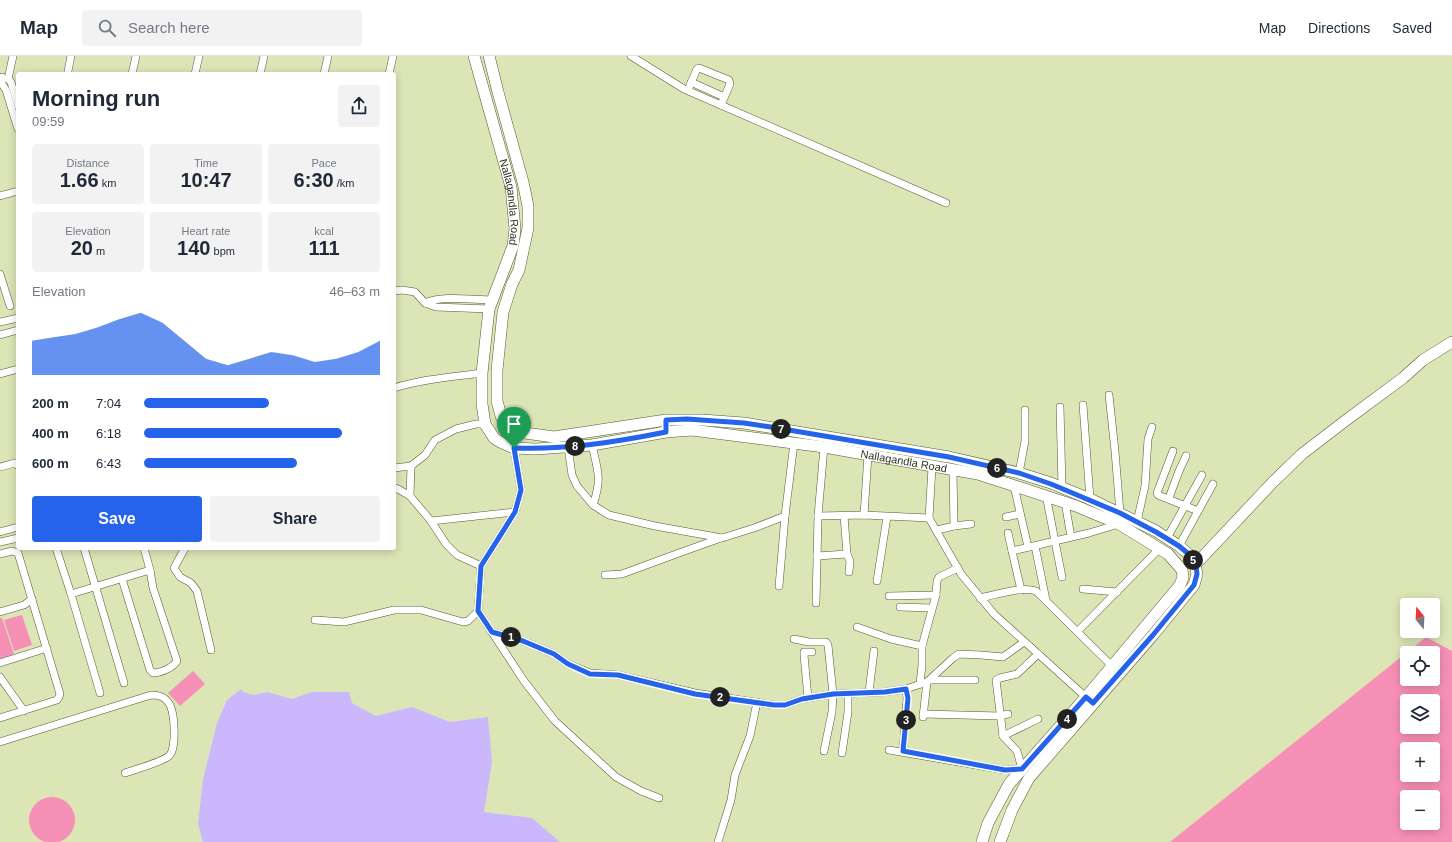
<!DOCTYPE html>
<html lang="en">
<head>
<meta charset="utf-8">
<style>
  body { margin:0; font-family:Arial,sans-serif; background:#f2f2f3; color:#1f2937; height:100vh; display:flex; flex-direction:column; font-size:15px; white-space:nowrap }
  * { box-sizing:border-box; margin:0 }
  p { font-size:13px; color:#747a83 }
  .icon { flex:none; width:22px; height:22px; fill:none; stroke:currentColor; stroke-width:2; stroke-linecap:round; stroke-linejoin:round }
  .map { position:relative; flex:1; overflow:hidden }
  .side { position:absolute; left:16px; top:16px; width:380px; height:478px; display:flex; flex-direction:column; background:#fff; border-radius:4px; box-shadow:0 2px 10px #0003 }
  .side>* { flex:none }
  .needle { width:26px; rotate:342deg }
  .buttons { position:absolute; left:1400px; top:542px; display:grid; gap:8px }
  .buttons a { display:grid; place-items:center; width:40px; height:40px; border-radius:4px; background:#fff; box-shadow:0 2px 10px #0003; font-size:20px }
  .pin { position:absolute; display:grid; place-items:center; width:34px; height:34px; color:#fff; margin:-41px -17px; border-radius:50% 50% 50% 0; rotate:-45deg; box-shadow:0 0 4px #0007 }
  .pin .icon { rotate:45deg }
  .km { position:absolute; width:20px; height:20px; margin:-10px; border-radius:50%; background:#222; color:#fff; font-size:11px; line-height:20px; text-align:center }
  .round { display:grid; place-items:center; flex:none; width:42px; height:42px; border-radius:4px; background:#f2f2f3 }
  .headline { display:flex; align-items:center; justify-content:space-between; height:68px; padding:0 16px }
  h1 { font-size:22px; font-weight:800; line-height:30px }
  .figures { display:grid; grid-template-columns:repeat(3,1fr); gap:6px; height:68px; padding:4px 16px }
  .figures div { display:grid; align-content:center; border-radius:4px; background:#f2f2f3; text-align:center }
  .figures b { font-size:20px; font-weight:800 }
  .figures small { font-size:11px; font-weight:400 }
  .figures p { font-size:11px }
  .chart { height:112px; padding:8px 16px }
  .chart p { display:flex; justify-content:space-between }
  .chart svg { width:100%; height:72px; margin-top:4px; fill:#2563eb; opacity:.7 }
  .action { display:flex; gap:8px; margin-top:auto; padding:8px 16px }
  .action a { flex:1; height:46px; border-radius:4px; background:#2563eb; color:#fff; font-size:16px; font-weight:800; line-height:46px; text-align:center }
  .action a+a { background:#f2f2f3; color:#1f2937 }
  ul { padding:0 16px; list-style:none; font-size:13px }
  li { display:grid; grid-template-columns:64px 48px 1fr; align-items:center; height:30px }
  li i { height:10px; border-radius:5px; background:#2563eb }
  header { display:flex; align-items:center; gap:24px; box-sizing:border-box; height:56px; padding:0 20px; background:#fff; border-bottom:1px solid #e0e1e3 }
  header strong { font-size:19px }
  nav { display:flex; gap:22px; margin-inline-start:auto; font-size:14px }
  .search { width:280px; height:36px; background:#f2f2f3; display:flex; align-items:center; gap:10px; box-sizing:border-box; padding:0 14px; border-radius:4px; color:#747a83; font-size:15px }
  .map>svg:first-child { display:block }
  .green { fill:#f790b6; fill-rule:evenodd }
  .water { fill:#cbb8fc }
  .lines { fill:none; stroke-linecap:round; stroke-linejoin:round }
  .street-casing { stroke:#535b31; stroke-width:8 }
  .secondary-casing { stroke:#535b31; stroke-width:12 }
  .street { stroke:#fff; stroke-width:7 }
  .secondary { stroke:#fff; stroke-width:11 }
  .route-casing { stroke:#fff; stroke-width:8 }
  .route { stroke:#2563eb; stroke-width:5 }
  .labels { text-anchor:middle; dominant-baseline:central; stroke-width:3; stroke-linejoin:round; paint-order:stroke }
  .street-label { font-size:11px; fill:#303321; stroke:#e8f2c3 }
</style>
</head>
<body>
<header>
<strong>Map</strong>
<div class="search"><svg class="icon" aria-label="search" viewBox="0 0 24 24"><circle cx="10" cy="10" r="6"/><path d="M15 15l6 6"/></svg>Search here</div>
<nav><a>Map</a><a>Directions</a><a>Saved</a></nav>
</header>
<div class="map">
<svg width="1452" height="786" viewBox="0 0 1452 786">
  <rect width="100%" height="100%" fill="#dbe5b6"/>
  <g class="green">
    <polygon points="22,559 32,589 14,595 4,564"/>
    <polygon points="0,562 2,562 14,598 0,603"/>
    <path d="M1426,581L1452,595V786H1170ZM1407,597H1433V623H1407ZM1407,645H1433V671H1407ZM1407,693H1433V719H1407ZM1407,741H1433V767H1407Z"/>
    <polygon points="193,615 205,628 180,650 168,637"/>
    <circle cx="52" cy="764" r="23"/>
  </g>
  <polygon class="water" points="241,633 243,636 254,639 267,636 292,643 312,636 349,636 352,647 376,660 412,651 450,666 488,661 492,706 484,756 532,762 560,786 203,786 198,768 203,723 217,667 227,644"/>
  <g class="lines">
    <g class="street-casing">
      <g id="street">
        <polyline points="13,0 8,23 11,26 18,50"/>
        <polyline points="631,0 684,33 946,147"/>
        <polyline points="68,15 71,0"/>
        <polyline points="132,18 136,0"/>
        <polyline points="195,18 199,0"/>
        <polyline points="260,18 264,0"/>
        <polyline points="324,18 328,0"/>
        <polyline points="389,18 393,0"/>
        <polyline points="2,21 2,28 6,34 18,73"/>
        <polyline points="691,26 724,41"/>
        <polyline points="688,34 697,13 699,12 729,24 730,28 721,49"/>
        <polyline points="0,140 18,135"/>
        <polyline points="0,218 10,250"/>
        <polyline points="394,235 402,234 415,236 425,247 436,251 489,253"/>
        <path d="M425,247C441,239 474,244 492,244"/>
        <polyline points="0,266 18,262"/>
        <polyline points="0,279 18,274"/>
        <polyline points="0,318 18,313"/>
        <path d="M394,332C423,323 452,321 482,317"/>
        <polyline points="1109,339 1115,395 1120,457"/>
        <polyline points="1083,349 1090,443"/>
        <polyline points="1060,351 1062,432"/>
        <path d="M592,389C598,415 602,423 593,449"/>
        <polyline points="568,391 572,419 577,430 593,449 609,459 655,470 722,482 754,472 785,460"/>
        <polyline points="514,392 521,434 515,456 481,510 478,555 524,625 555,665 616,721 641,735 659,742"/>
        <polyline points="1173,395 1157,437 1158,439 1198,455"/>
        <polyline points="0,411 15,407 18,410"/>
        <polyline points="932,411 929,462 961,518 994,558 1088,643"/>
        <polyline points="394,412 411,410"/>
        <polyline points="1019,417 1025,385 1025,354"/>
        <polyline points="1014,430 1028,491"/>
        <polyline points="394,432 398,433 410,440"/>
        <polyline points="1046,439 1062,521"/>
        <polyline points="1169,442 1179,415 1186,400"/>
        <polyline points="1065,446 1071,481"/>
        <polyline points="864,459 868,399"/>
        <polyline points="818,460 864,459 929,462"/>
        <polyline points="1006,461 1020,458"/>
        <polyline points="431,465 410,440 411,410 425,399 435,384 456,373 476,368 485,368"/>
        <polyline points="1137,466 1145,430 1148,383 1152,371"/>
        <polyline points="954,470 971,468"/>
        <polyline points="937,474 954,470 953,415"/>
        <polyline points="0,476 18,471"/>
        <polyline points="1008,477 1012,495 1089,477 1119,468"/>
        <polyline points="1167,482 1202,419"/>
        <polyline points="0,486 18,482"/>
        <polyline points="1035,490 1046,544"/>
        <polyline points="1179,490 1213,428"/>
        <polyline points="56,492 71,538 100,637"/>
        <polyline points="84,492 124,627"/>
        <polyline points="185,492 174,512 180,521 191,527 197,535 211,594"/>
        <polyline points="1012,495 1021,534"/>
        <polyline points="0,498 12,495 18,497 60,638 59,641 57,644 0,662"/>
        <polyline points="847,498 850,505 849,516"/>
        <polyline points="817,500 847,498 844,460"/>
        <polyline points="481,510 457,499 446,488 431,465 515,456"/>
        <polyline points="605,519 622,518 679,497 721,482"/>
        <path d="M122,523L150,614L153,617C160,617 173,612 177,605L153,532L150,514L144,492"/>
        <polyline points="877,525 887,461"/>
        <polyline points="779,530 785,460 794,387"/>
        <polyline points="1083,533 1117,536"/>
        <polyline points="71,538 150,514"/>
        <polyline points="889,540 936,539"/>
        <path d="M980,542C996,539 1021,530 1036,535L1112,610"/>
        <polyline points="816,547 818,460 824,391"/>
        <polyline points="900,551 932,552"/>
        <polyline points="0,556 24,549 32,543"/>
        <polyline points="315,564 344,566 394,554 421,554 463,566 468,565 478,555"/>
        <polyline points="857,571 891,583 922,590"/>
        <polyline points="1078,575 1160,492"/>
        <polyline points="492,576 523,585 554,598 568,608 590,617 618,619 695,637 774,649 785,649 802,643 833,638 885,636 906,633 927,626 953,602 959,598 981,599 1003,601 1024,586"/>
        <polyline points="794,583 809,586 826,586 828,589 833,638 832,656 824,695"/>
        <polyline points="0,607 47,592"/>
        <polyline points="0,621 24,655"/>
        <polyline points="930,624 975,624"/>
        <polyline points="920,628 922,609 922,590 936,539 937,525 939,521 958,512"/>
        <polyline points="869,636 874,595"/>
        <polyline points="808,642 804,599 804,596 812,596"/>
        <polyline points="923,658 1000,660 1008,658"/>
        <polyline points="923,661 927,626"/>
        <polyline points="1003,680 1038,663"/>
        <path d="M0,686L151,639C158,639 164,640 168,646C175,654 177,693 169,700C160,707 136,713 125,717"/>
        <polyline points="889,694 1005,714 1022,713 1017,695 1003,680 996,624 1000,622 1017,618 1038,598"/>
        <polyline points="903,695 907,642 906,633"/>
        <polyline points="842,697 848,656 848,637"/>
        <polyline points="718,786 731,744 735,719 750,680 757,646"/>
      </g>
    </g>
    <g class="secondary-casing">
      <g id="secondary">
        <path id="s1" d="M474,0L511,131L515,173L513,190L489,253L482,317V348L485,368L494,382L500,386L514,392L536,393L592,389L666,376L692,374L824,391L978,418L1076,450L1119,468L1168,498L1182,514L1183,521L1180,529L1086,641L1009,728L988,767L982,786"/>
        <polyline points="489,0 498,36 523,126 528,150 528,172 519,214 512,228 503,256 497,314 497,345 501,360 507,370 514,374 525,377 554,381 666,364 702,364 744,367 949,401 1019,417 1051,427 1090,443 1156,475 1179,490 1191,500 1195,509 1197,518 1194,529 1153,579 1029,722 1012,754 1000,786"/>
        <polyline points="1195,509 1272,427 1302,398 1345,365 1403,322 1423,304 1452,286"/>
      </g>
    </g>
    <use href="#street" class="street"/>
    <use href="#secondary" class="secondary"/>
  </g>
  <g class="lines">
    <g class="route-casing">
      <path id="route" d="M687,363L744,367L771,371L949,401L1019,417L1051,428L1120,457L1156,476L1179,490L1191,500L1196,509L1197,518L1194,529L1153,579L1093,647L1086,641L1022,713L1005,714L903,695L908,642L906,633L885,636L833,638L802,643L785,649H774L695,638L618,619L590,618L568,608L554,598L523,585L492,576L478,555L481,510L515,456L521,434L514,392C566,394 616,386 666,376V364Z"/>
    </g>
    <use href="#route" class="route"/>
  </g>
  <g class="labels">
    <g class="street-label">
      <text stroke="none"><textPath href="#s1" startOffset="151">Nallagandla Road</textPath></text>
      <text stroke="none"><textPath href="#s1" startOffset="811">Nallagandla Road</textPath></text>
    </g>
  </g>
</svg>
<div class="buttons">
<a><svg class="needle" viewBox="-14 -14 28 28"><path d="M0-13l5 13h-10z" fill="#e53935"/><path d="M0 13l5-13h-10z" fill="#747a83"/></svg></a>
<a><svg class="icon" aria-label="locate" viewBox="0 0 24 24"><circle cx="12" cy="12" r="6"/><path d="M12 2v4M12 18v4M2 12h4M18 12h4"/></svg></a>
<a><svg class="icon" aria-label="layers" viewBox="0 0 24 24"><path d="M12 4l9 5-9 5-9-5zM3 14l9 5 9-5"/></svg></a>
<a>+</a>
<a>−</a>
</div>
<div class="pin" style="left:514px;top:392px;background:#1e9e55"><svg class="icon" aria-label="arrive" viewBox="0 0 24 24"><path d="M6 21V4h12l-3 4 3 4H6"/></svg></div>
<b class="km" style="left:511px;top:581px">1</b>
<b class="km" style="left:720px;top:641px">2</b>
<b class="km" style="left:906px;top:664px">3</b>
<b class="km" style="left:1067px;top:663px">4</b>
<b class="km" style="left:1193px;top:504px">5</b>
<b class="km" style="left:997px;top:412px">6</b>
<b class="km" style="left:781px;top:373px">7</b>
<b class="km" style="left:575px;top:390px">8</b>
<section class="side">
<div class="headline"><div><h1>Morning run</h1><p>09:59</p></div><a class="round"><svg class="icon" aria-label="share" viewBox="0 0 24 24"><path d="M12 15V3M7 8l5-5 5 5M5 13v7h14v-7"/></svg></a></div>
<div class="figures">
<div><p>Distance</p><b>1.66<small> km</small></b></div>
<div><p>Time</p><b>10:47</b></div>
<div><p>Pace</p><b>6:30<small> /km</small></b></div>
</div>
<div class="figures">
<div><p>Elevation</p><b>20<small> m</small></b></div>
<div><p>Heart rate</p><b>140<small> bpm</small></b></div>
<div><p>kcal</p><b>111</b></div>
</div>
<div class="chart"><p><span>Elevation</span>46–63 m</p>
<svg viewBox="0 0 160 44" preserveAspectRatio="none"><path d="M0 44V23L10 21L20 19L30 15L40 10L50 6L60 12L70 23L80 34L90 38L100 34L110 30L120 32L130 36L140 34L150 30L160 23V44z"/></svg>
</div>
<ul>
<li><b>200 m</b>7:04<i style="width:53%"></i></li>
<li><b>400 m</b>6:18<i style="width:84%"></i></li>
<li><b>600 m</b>6:43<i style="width:65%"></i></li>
</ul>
<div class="action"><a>Save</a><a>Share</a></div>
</section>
</div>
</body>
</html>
